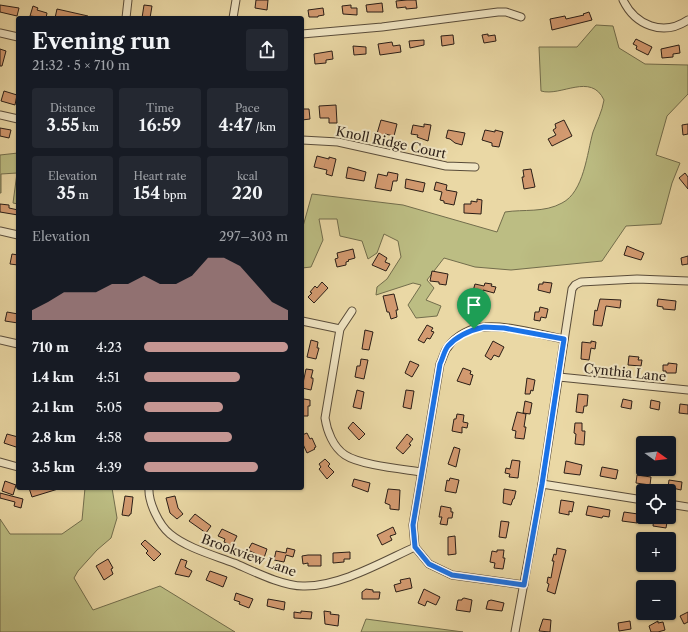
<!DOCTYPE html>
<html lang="en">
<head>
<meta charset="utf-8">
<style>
  body { margin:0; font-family:"Libre Caslon Text",serif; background:#242831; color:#f1f3f6; height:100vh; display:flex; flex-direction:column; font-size:15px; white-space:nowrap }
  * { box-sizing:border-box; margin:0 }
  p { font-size:13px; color:#9ea1a6 }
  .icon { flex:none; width:22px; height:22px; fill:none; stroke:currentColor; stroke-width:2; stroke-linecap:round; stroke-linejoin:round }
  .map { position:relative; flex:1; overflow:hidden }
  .sheet { position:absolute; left:16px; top:16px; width:288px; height:474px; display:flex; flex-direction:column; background:#171b24; border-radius:4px; box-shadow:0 1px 3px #0004 }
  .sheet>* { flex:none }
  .needle { width:26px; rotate:105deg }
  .buttons { position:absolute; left:636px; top:436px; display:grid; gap:8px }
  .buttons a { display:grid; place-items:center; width:40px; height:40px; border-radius:4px; background:#171b24; box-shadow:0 1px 3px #0004; font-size:20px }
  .pin { position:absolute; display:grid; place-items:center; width:34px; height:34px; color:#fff; margin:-41px -17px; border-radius:50% 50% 50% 0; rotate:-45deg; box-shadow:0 0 4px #0007 }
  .pin .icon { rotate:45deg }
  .round { display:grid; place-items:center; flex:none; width:42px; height:42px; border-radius:4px; background:#242831 }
  .summary { display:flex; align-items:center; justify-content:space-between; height:68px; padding:0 16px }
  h1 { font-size:22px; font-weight:700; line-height:30px }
  .metrics { display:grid; grid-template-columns:repeat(3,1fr); gap:6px; height:68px; padding:4px 16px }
  .metrics div { display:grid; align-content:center; border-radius:4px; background:#242831; text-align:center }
  .metrics b { font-size:17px; font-weight:700 }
  .metrics small { font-size:11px; font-weight:400 }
  .metrics p { font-size:11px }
  .chart { height:112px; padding:8px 16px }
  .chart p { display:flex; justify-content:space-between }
  .chart svg { width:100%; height:72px; margin-top:4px; fill:#c59692; opacity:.7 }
  ul { padding:0 16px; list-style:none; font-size:13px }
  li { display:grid; grid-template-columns:64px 48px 1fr; align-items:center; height:30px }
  li i { height:10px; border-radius:5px; background:#c59692 }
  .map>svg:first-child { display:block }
  .green { fill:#bcbd83; stroke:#726d4c }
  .building { fill:#d39a70; stroke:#291d16 }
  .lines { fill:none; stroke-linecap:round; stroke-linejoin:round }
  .minor-casing { stroke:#594c3a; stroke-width:9 }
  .minor { stroke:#f1e6c4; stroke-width:7 }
  .route-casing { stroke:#fff; stroke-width:8 }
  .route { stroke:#1a73e8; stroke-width:5 }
  .labels { text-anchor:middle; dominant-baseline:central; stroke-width:4; stroke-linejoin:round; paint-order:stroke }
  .street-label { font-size:13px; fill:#291d16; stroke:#f1e6c4 }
</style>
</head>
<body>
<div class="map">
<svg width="688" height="632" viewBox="0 0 688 632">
  <rect width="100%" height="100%" fill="#ead8a5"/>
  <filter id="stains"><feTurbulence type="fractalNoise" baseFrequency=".005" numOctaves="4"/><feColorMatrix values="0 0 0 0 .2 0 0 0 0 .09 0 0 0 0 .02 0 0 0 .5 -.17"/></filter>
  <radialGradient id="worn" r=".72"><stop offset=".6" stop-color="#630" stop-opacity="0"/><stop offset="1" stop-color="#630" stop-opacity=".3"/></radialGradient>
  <g class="green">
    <path d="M596,25L613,26L619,48L645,64L688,65V94L667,116L656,155L680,163L672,183L661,224L626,226L602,261L511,270L475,267L444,258L427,280L434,288L426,300L441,306L437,316L416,318L408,305L421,285L413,283L376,295L377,287L387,279L401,257L398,241L384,234L377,253L368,259L362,241L340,236L337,219H319L323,240L311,267L302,268V230L312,194L403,205L497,232L505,212C524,209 544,213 562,203C584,192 587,153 593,132C597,121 602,112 604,100C591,72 561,97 541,91L539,47H577Z"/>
    <polygon points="18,153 18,204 13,203 17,173 1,174 1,193 0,193 0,155"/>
    <polygon points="85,488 112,488 117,518 111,538 97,550 78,571 74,578 93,610 160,586 235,632 0,632 0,519 10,534 62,534 82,520"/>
    <polygon points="366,619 463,632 361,632"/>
  </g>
  <g class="building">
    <polygon points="256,0 268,0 267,10 255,8"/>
    <polygon points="407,0 416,0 417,8 406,9 406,7 397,8 396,1"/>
    <polygon points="382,3 383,12 367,12 366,5"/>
    <polygon points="0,5 19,8 17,16 0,12"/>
    <polygon points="144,5 152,6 150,18 142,18"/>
    <polygon points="351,5 351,8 357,8 357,15 343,14 342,6"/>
    <polygon points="33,6 38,8 37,10 47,13 46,18 30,16"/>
    <polygon points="323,8 324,15 318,16 318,17 309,17 308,10"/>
    <polygon points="57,9 88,16 88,18 55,18"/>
    <polygon points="589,12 592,20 552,30 550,19 565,16 566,19 584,15 583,14"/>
    <polygon points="488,34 488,36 495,35 496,41 484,43 482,35"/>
    <polygon points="453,35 454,44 442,46 441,36"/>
    <polygon points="636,39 652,47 648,55 636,49 637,46 633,44"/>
    <polygon points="424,40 424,45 410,48 409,41"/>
    <polygon points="392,42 393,46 400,45 401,52 380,55 378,44"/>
    <polygon points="679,45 680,53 673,54 673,57 662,58 661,49"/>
    <polygon points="353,46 366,47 366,54 354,55"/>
    <polygon points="0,49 6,51 2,66 0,66"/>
    <polygon points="332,51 333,59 326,60 326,63 315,64 314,54"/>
    <polygon points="4,91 17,95 15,105 1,101"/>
    <polygon points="336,105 337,123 329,123 329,118 320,118 319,106"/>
    <polygon points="302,109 309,109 310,119 302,120"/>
    <polygon points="381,120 397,124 394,136 385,134 384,139 376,137"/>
    <polygon points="564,120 572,136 552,146 548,139 556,135 553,130 556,128 555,124"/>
    <polygon points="424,124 431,125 428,141 417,137 418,135 411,134 413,125 424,127"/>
    <polygon points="688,124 688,134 683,135 682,125"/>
    <polygon points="0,128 11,130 9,138 0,136"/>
    <polygon points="448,130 465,133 462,145 455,143 450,139 446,138"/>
    <polygon points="485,130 495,132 495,130 503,132 499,147 492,146 492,143 482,140"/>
    <polygon points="317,156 329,159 329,157 336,159 332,176 326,174 327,170 314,167"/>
    <polygon points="348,167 366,172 364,181 346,178"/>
    <polygon points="531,169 535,187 524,189 522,177 524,177 523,170"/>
    <polygon points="388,172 398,174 397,181 393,181 391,191 375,188 378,174 387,176"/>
    <polygon points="685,173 688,177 688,189 679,178"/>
    <polygon points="406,179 425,183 423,192 405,188"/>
    <polygon points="436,182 447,185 446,190 457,192 454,205 444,203 444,201 440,200 442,192 434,190"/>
    <polygon points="477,199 482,200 481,214 464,213 464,204 471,204 471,201 477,202"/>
    <polygon points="0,204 9,205 9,208 18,210 18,215 0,212"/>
    <polygon points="627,246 644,253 641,260 624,255"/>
    <polygon points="353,249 355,258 348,260 349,261 346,262 346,265 337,267 335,259 338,258 337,253"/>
    <polygon points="379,253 387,258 385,262 390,264 386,271 372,265"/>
    <polygon points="12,254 18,255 18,265 10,264"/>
    <polygon points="688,256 688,264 682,265 681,258"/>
    <polygon points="432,271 448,274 446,285 439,284 439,282 430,281"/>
    <polygon points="322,282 328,288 314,303 308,297 312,293 310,292 315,286 317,288"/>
    <polygon points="543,282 552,283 550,293 538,290 539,284 543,284"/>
    <polygon points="485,283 492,284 491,286 496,287 494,293 483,290 483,293 473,291 475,284 484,286"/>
    <polygon points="394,294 398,310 396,310 397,317 391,319 389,312 387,312 383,296"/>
    <polygon points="600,299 621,300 620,308 606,306 602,326 593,325 595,310 597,311"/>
    <polygon points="658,299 676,301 675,310 663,309 663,307 657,306"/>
    <polygon points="540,307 548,309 546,318 541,317 540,321 534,320 535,312 539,312"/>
    <polygon points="7,312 18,314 18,323 5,321"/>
    <polygon points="427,325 433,328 431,331 434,332 430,339 427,338 424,343 418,340"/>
    <polygon points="365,330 373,332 369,350 362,349"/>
    <polygon points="311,340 318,342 317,348 319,348 316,359 307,357"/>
    <polygon points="493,341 504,347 499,357 494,355 491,360 485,356"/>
    <polygon points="591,341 596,342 595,349 591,348 589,360 581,359 582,342 591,343"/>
    <polygon points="629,356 639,357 638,360 642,360 641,366 628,365"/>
    <polygon points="361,359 368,360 364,379 355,377 357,366 360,366"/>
    <polygon points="410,361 419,365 412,377 405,373"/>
    <polygon points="668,363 677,364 676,373 666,373 666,371 663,371 663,365 668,365"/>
    <polygon points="463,368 471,371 470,374 473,375 470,385 457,381"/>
    <polygon points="306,369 313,370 311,378 313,378 313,381 311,390 302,388"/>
    <polygon points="527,378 535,380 533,391 531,390 530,394 525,394"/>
    <polygon points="357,390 364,392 361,409 353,407"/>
    <polygon points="406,390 414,391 411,409 403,407"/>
    <polygon points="578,394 588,395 587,406 584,406 583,413 576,412"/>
    <polygon points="304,399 310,400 310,406 308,406 308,416 302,416 302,400"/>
    <polygon points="623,399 632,401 631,409 621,407"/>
    <polygon points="651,400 660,402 659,410 650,408"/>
    <polygon points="525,401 532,403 530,414 523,413"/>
    <polygon points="680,404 688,405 688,414 679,413"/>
    <polygon points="517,412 526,414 524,427 526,427 524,439 515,438 516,431 512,430"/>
    <polygon points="457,414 464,415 463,422 468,423 467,428 462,427 462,433 452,431 454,419 456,419"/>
    <polygon points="353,422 365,434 359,440 348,428"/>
    <polygon points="575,423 582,423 582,431 585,431 584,445 575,444 576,434 574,433"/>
    <polygon points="307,433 310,439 312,438 316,447 314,448 315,449 307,453 302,442 302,435"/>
    <polygon points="7,434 18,437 18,446 16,447 4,443"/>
    <polygon points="407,434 413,439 409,444 411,445 403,454 396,448"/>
    <polygon points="454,447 460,449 456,467 448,464"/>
    <polygon points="325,459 330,464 328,466 334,472 327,479 319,469 321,467 319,464"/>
    <polygon points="512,460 520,461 518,478 509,477 510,474 505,473 506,468 510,469"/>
    <polygon points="566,461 582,465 580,475 564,473"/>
    <polygon points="602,467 618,470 616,479 600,476"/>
    <polygon points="637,475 651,477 650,485 636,483"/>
    <polygon points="450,478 459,480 456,493 445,491 447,480 449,481"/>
    <polygon points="354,479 370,483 368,492 352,486"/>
    <polygon points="669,480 682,482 681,490 668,487"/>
    <polygon points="5,481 16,485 13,495 2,491"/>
    <polygon points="29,488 58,488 58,489 32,497"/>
    <polygon points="388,489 400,490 399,510 390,509 390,505 385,503"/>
    <polygon points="504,489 516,491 514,499 513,499 511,505 503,503"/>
    <polygon points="0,493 23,499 21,508 14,506 15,502 0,498"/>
    <polygon points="125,496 133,497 131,514 130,514 129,516 122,515"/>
    <polygon points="175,496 178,508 183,514 177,519 170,513 166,498"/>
    <polygon points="561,500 574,502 572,512 569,511 569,515 559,513"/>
    <polygon points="441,506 451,508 451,512 453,512 452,518 448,518 447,525 440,524 442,517 439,517"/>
    <polygon points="588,506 610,510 609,517 603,516 602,518 586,515"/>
    <polygon points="624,512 638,514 637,523 622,521"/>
    <polygon points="195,514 211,526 206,533 189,521"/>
    <polygon points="654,517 664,519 663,521 667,522 666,528 653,526"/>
    <polygon points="501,521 509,522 506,538 499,537"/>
    <polygon points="393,527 396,534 390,536 392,540 382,545 377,535"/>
    <polygon points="222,529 237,536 232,546 224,542 225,539 218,536"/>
    <polygon points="455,536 456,554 448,555 448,537"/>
    <polygon points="145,540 161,554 154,561 146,553 148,551 141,544"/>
    <polygon points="252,543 267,549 264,558 248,550"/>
    <polygon points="287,548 295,550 293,557 286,555 284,562 274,560 276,551 286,553"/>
    <polygon points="557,548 566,550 555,594 547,591 549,584 547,583 548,577 551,578 554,561 552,561 554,554 556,555"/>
    <polygon points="497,550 504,550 503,558 505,558 503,569 494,568 495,563 490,562 492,551 497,552"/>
    <polygon points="350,552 350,559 344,559 344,562 333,563 333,553"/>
    <polygon points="308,555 321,555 321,566 308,566 308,563 303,564 302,556"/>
    <polygon points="108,559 113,568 111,569 113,574 104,580 96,566"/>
    <polygon points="181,559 187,561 185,567 192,571 189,577 175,574"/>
    <polygon points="210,571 227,577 223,587 206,580"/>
    <polygon points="410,578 412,588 396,592 394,585 401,583 400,580"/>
    <polygon points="366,589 373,590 373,592 380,592 379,599 362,599 362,592"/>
    <polygon points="424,589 440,597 436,605 427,601 425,606 418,603"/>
    <polygon points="236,593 253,599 249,608 239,604 240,602 234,600"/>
    <polygon points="464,598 472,600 470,612 456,610 458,600 462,600 462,599"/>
    <polygon points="268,599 285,602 284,610 267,606"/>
    <polygon points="491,600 504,603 502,611 486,609 488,601"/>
    <polygon points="301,611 312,612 311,619 294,618 294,612 301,613"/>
    <polygon points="324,611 331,612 330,614 339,615 338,626 325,624"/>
    <polygon points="688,612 688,622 684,624 680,616"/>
    <polygon points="543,619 551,620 550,632 539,631"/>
    <polygon points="630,621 631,629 619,631 618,623"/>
    <polygon points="658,621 658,623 663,622 665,630 658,632 651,632 649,626"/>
  </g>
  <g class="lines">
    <g class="minor-casing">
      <g id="minor">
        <path d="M623,0C635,25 663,37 688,20"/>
        <polyline points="126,18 128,0"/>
        <polyline points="233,18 236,0"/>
        <polyline points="0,33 18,37"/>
        <polyline points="302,34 382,27 498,12 506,12 521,17"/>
        <polyline points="0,115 18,119"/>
        <polyline points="302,140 338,142 446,166 475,167"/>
        <polyline points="0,231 18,235"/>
        <path d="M352,311L340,329L325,418C327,431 333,447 345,455C360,465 402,469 421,472"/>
        <polyline points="302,321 340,329"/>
        <polyline points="0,340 18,344"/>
        <polyline points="559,377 688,390"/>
        <polyline points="0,462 18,467"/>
        <polyline points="542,484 643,500"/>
        <path d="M149,488C148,502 159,525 170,534C187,548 213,555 234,563C253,571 282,586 303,586C339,587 382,562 415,547"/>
        <polyline points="669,504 688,507"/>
        <path d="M524,585L452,575L429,564L415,547L413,525L440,364C443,359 444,351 448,347C455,336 472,327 485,327C508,325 541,335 564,339"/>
        <polyline points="515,632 542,484 572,289 575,285 581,282 637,279 688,281"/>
      </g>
    </g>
    <use href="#minor" class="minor"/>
  </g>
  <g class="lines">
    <g class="route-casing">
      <path id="route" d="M484,327L504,328L564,339L542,484L524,585L452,575L429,564L415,547L413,525L440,364C443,358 444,351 448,346C457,336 471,330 484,327Z"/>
    </g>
    <use href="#route" class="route"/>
  </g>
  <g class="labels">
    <g class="street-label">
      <text transform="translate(391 142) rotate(12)">Knoll Ridge Court</text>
      <text transform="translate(625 372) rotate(6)">Cynthia Lane</text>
      <text transform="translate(249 555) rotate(20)">Brookview Lane</text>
    </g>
  </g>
  <rect width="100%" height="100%" filter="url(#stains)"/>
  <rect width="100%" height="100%" fill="url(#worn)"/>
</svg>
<div class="buttons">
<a><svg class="needle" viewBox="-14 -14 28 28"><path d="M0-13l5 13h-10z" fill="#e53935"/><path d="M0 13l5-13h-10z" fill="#9ea1a6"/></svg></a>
<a><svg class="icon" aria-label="locate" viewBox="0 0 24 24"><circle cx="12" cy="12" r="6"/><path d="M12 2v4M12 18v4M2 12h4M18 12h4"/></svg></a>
<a>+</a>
<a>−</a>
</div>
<div class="pin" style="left:474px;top:329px;background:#1e9e55"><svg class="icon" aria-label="arrive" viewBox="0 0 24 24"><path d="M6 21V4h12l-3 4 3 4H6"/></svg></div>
<section class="sheet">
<div class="summary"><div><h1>Evening run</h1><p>21:32 · 5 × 710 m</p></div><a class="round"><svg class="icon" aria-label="share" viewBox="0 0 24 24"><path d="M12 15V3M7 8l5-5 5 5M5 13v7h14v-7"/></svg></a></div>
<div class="metrics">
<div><p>Distance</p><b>3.55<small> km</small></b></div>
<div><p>Time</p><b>16:59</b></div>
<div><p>Pace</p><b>4:47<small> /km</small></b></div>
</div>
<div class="metrics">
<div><p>Elevation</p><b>35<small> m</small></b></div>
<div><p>Heart rate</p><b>154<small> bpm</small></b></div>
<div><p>kcal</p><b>220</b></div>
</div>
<div class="chart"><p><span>Elevation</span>297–303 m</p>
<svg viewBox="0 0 160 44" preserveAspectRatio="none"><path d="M0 44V38L10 33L20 27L30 27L40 27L50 22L60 22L70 17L80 22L90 22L100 17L110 6L120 6L130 11L140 22L150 33L160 38V44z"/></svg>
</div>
<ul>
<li><b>710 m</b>4:23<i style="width:100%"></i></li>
<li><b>1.4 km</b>4:51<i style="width:67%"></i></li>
<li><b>2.1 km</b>5:05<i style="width:55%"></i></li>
<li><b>2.8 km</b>4:58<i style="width:61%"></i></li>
<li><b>3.5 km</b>4:39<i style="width:79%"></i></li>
</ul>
</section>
</div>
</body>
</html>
